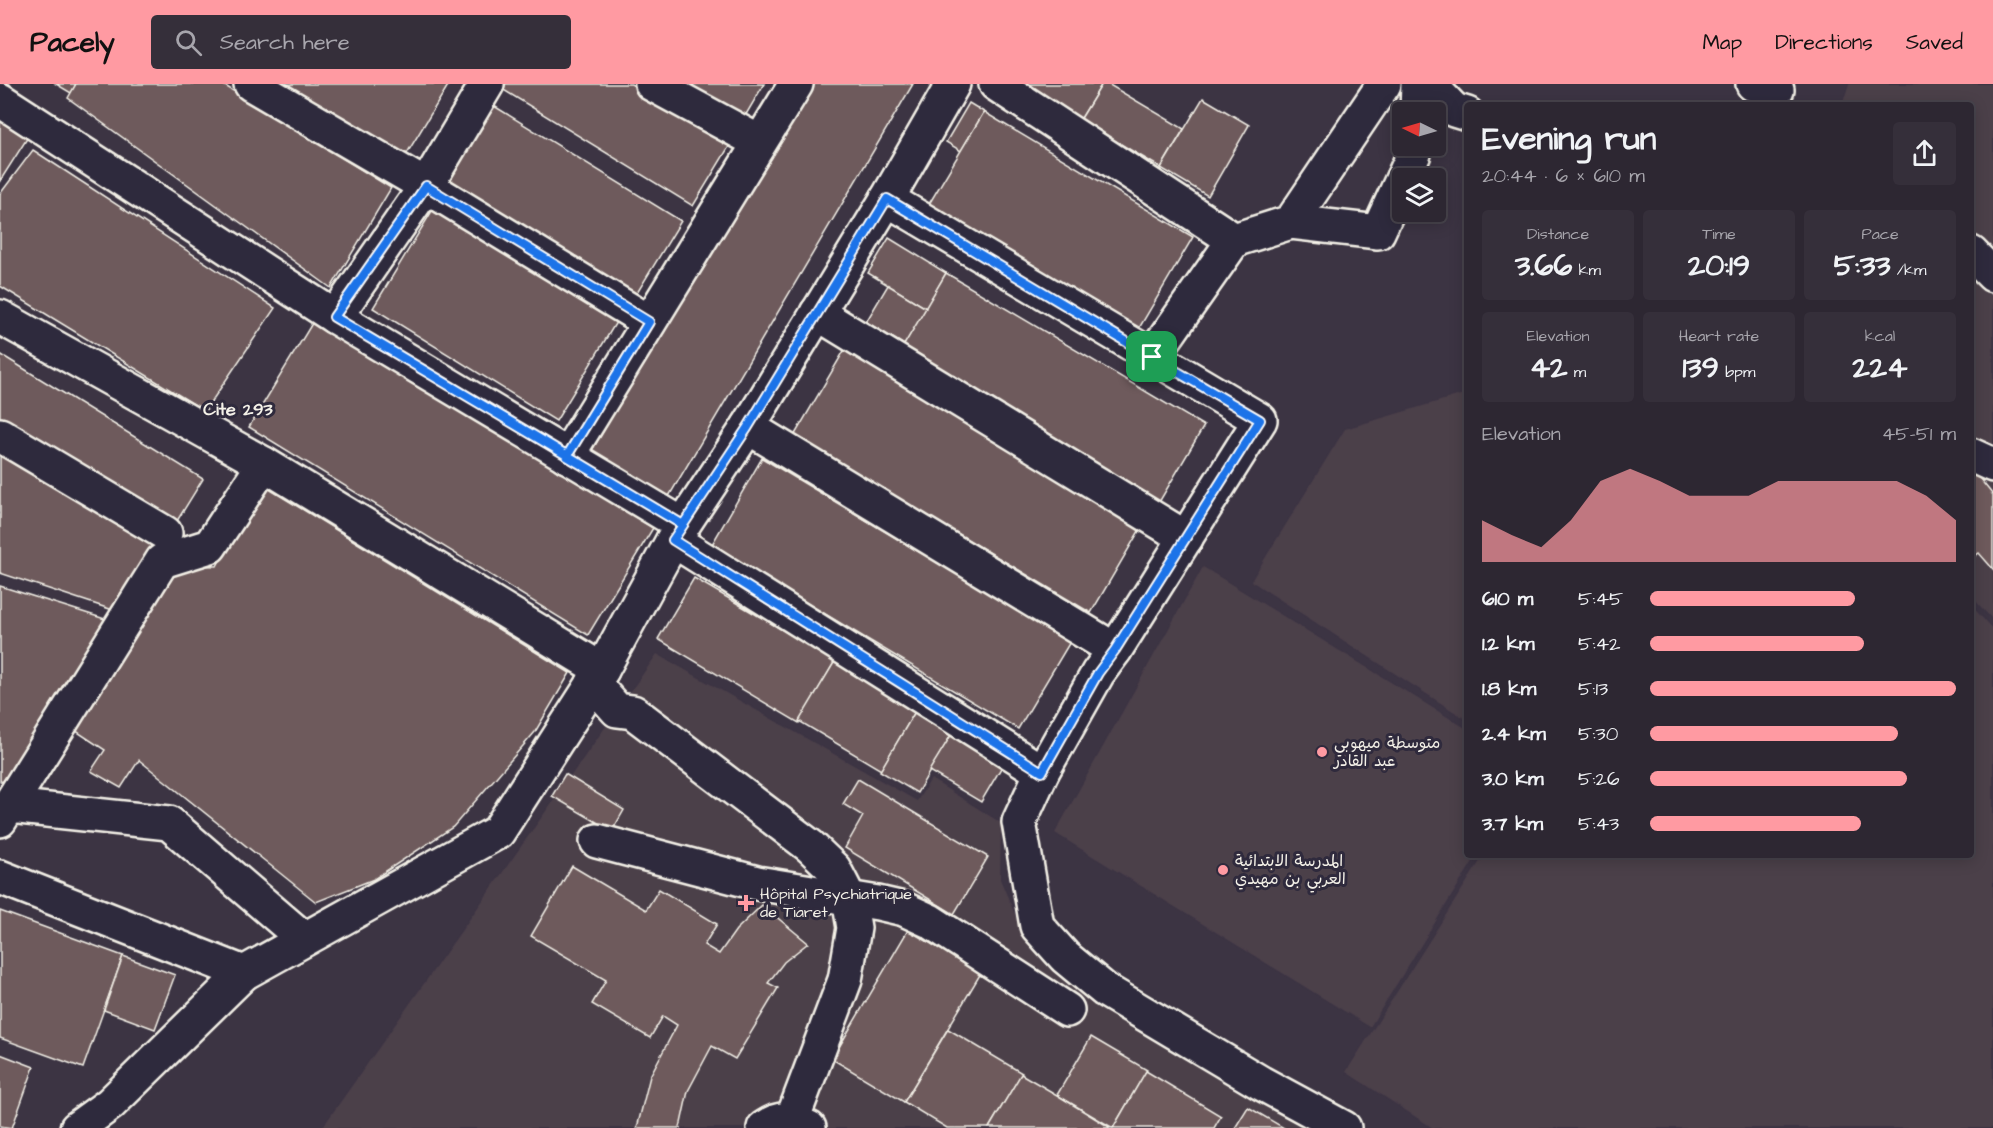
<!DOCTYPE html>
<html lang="en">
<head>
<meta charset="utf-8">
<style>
  body { margin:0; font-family:"Architects Daughter","Playpen Sans Arabic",sans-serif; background:#352f3a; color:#f1f3f6; height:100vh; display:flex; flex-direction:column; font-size:22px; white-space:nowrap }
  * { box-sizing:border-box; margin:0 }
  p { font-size:20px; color:#a7a5ac }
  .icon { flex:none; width:33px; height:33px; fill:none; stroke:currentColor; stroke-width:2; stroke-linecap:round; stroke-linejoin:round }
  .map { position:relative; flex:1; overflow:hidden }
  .sheet { position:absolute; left:1464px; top:18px; width:510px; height:756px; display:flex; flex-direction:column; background:#2d2732; border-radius:6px; box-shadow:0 3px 15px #0003,0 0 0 2px #48444d }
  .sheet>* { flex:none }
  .needle { width:39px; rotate:275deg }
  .tools { position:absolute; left:1392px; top:18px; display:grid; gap:12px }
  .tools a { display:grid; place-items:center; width:54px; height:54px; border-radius:6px; background:#2d2732; box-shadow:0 3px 15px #0003,0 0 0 2px #48444d; font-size:30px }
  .pin { position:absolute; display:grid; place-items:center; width:51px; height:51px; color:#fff; margin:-26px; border-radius:12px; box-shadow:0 3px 9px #0006 }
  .round { display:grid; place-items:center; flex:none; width:63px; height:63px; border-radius:6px; background:#352f3a }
  .headline { display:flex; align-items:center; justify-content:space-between; height:102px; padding:0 18px }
  h1 { font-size:33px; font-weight:700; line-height:45px }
  .stats { display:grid; grid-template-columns:repeat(3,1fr); gap:9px; height:102px; padding:6px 18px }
  .stats div { display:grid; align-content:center; border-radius:6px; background:#352f3a; text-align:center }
  .stats b { font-size:30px; font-weight:700 }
  .stats small { font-size:16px; font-weight:400 }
  .stats p { font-size:16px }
  .chart { height:168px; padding:12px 18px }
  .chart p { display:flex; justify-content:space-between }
  .chart svg { width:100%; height:108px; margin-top:6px; fill:#ff9aa2; opacity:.7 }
  ul { padding:0 18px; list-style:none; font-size:20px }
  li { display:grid; grid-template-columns:96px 72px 1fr; align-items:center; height:45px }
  li i { height:15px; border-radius:8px; background:#ff9aa2 }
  header { display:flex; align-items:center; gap:36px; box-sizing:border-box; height:84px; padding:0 30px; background:#ff9aa2; color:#111 }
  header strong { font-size:28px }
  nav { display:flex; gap:33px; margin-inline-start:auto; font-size:21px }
  .search { width:420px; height:54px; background:#352f3a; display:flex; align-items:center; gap:15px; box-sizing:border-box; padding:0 21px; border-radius:6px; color:#a7a5ac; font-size:22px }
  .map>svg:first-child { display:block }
  .built { fill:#4b3f4a }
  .building { fill:#6e5a5c; stroke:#f4f1e8; stroke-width:1.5 }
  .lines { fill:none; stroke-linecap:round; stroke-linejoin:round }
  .minor-casing { stroke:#f4f1e8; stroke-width:38 }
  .minor { stroke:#2f2a3d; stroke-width:33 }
  .route-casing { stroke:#fff; stroke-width:12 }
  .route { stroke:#1a73e8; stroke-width:8 }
  .poi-dot { fill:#ff9aa2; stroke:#2f2a3d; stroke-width:2 }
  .labels { text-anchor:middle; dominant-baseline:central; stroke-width:6; stroke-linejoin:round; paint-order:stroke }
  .poi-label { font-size:16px; fill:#f4f1e8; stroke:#2f2a3d; text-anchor:start }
  .neighbourhood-label { font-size:18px; font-weight:bold; fill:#f4f1e8; stroke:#2f2a3d }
</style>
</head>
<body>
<header>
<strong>Pacely</strong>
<div class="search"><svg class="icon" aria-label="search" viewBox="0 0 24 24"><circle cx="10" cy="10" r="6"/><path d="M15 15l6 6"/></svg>Search here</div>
<nav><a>Map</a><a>Directions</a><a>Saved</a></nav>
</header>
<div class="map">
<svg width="1993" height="1044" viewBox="0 0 1993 1044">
  <rect width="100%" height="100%" fill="#3c3443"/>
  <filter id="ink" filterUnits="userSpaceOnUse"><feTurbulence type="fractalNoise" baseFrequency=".0167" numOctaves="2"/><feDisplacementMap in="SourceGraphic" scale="12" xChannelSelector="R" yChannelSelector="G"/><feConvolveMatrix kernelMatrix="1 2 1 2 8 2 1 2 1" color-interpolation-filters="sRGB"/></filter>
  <g filter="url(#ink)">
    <g class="built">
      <polygon points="1849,0 1993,0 1993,536 1971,512 1971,21 1842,21"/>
      <polygon points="1467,309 1467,636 1251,497 1345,345"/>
      <polygon points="1203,483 1467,645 1467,771 1477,771 1370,943 1055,749"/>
      <polygon points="1971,521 1993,546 1993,1044 1433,1044 1346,988 1484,771 1971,771"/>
      <polygon points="657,570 917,717 931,695 1001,739 1000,795 1020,842 1062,885 1337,1044 322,1044"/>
    </g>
    <g class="building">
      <polygon points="56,0 76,0 71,9"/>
      <polygon points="76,0 222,0 391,104 331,204 68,14"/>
      <polygon points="279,0 449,0 403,76"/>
      <polygon points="505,0 631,0 730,61 693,122 502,5"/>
      <polygon points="691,0 764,0 741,39 687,6"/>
      <polygon points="808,0 913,0 665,419 588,373"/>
      <polygon points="1020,0 1102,0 1080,36"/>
      <polygon points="1102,0 1108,0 1184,45 1161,84 1080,36"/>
      <polygon points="1203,14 1249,41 1208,112 1161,84"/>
      <polygon points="969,19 984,28 961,67 946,58"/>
      <polygon points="494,22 681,137 634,214 447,99"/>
      <polygon points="984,28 1193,153 1138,246 929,120"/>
      <polygon points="0,36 28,53 0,97"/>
      <polygon points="33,66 275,224 205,327 0,202 0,110"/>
      <polygon points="435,122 618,235 556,337 373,224"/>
      <polygon points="889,154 946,189 926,224 868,189"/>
      <polygon points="946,189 1204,342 1158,420 900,267"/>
      <polygon points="888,201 926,224 904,261 866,238"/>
      <polygon points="314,236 653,444 588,551 249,343"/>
      <polygon points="845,265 1142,442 1091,529 794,352"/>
      <polygon points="0,270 203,395 172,445 0,342"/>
      <polygon points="0,358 159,453 116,527 0,489"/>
      <polygon points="762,374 1070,558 1018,645 711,462"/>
      <polygon points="1971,384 1993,411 1993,485 1979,469 1971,475"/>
      <polygon points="261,400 570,589 535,648 453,743 374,795 316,818 139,676 121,704 91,687 105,666 67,641 177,481 217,482"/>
      <polygon points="694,494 835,577 799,639 658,555"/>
      <polygon points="0,502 108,536 51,645 39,641 5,698 0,697"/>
      <polygon points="835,577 916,626 881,686 799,637"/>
      <polygon points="916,626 953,648 917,709 880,687"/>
      <polygon points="953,648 1004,679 981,718 929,687"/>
      <polygon points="565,690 624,726 612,747 552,712"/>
      <polygon points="858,695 988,773 954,830 845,764 863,732 843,720"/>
      <polygon points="572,782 646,826 659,805 717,840 704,861 719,870 736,846 762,821 808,859 784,878 768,899 778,904 735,975 712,962 688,1007 680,1044 637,1044 650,992 677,941 663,932 650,954 592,920 606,896 531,852"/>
      <polygon points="0,827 123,872 83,984 0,954"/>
      <polygon points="908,846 981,889 904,1018 832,975"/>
      <polygon points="123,872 175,891 155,945 104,926"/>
      <polygon points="948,945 1022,989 989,1044 947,1044 904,1018"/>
      <polygon points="1091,953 1147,986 1113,1044 1057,1011"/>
      <polygon points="0,970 34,983 12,1044 0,1042"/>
      <polygon points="1146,987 1221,1032 1214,1044 1113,1044"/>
      <polygon points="1021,990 1057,1011 1111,1044 989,1044"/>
      <polygon points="1248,1023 1284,1044 1235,1044"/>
    </g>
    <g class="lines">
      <g class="minor-casing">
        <g id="minor">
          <polyline points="251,0 426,102 649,238"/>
          <polyline points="652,0 759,58"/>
          <polyline points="996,0 1234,156 1291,138 1384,0"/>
          <polyline points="1429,0 1454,26 1467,30"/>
          <polyline points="1753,0 1777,6"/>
          <polyline points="0,16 335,233 683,441"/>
          <polyline points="1417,28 1418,0"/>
          <polyline points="1403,94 1414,70 1415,62"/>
          <polyline points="887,115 1260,336 1115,566 1098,589 1042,688 1019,738 1037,842 1065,873 1105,906 1261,999 1344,1044"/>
          <polyline points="1291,138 1378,148 1402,96"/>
          <polyline points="1971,169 1993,191"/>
          <polyline points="817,229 1186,454"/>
          <polyline points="0,233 264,380 602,586"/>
          <polyline points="335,233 426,102 487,0"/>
          <polyline points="1152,273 1234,156"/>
          <polyline points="748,343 1115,566"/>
          <polyline points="0,351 165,449"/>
          <polyline points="1971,371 1993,381"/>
          <polyline points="567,372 796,0"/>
          <polyline points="673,456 1042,688"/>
          <polyline points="593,599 617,626 633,628 810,762 834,785 849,814 854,844 845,896 792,1036"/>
          <polyline points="10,722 169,739 304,855"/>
          <polyline points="0,736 162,477 210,462 264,380"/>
          <polyline points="597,757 757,799 878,819 904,825 930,837 1067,926"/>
          <polyline points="0,793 244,889 498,748 602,586 673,456 748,343 887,115 953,0"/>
          <polyline points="77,1044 110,1020 244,889"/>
          <path d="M764,1044C782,1031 789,1035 809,1044"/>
        </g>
      </g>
      <use href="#minor" class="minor"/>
    </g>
  </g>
  <g class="lines" filter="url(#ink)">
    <g class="route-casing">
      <path id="route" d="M1152,273L887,115L748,343L683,441C567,371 451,302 334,233L426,102L649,238L567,372L683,441L673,456L1042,688L1098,589L1115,566L1260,336L1152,273"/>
    </g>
    <use href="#route" class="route"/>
  </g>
  <g class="poi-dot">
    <circle cx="1322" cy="668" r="6"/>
    <circle cx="1223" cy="786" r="6"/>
    <path d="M743 810h6v6h6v6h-6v6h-6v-6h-6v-6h6z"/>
  </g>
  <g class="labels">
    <g class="poi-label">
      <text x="1334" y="659">متوسطة ميهوبي<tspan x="1334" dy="18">عبد القادر</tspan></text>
      <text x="1235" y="777">المدرسة الابتدائية<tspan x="1235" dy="18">العربي بن مهيدي</tspan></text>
      <text x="760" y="810">Hôpital Psychiatrique<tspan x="760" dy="18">de Tiaret</tspan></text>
    </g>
    <g class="neighbourhood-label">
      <text x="238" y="325">Cite 293</text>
    </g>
  </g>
</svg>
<div class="tools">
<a><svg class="needle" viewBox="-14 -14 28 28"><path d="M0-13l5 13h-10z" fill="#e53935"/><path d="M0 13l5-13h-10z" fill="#a7a5ac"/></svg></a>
<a><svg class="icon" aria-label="layers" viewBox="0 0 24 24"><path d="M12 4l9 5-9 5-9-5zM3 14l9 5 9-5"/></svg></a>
</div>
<div class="pin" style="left:1152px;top:273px;background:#1e9e55"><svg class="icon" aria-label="arrive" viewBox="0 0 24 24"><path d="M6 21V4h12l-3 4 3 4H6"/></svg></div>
<section class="sheet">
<div class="headline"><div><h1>Evening run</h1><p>20:44 · 6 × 610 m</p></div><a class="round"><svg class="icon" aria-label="share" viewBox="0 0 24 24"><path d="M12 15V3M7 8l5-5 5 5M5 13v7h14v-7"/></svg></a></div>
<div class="stats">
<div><p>Distance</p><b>3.66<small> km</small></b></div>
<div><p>Time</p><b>20:19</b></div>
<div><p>Pace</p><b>5:33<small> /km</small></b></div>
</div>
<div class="stats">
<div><p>Elevation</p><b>42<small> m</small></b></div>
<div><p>Heart rate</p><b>139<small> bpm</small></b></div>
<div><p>kcal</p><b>224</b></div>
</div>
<div class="chart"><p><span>Elevation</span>45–51 m</p>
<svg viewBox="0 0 160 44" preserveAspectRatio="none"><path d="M0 44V27L10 33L20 38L30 27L40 11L50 6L60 11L70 17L80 17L90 17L100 11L110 11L120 11L130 11L140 11L150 17L160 27V44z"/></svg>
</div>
<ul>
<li><b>610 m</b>5:45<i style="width:67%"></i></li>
<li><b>1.2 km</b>5:42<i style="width:70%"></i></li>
<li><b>1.8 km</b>5:13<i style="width:100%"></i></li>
<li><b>2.4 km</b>5:30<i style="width:81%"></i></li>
<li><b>3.0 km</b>5:26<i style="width:84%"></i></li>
<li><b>3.7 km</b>5:43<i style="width:69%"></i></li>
</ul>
</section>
</div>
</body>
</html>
